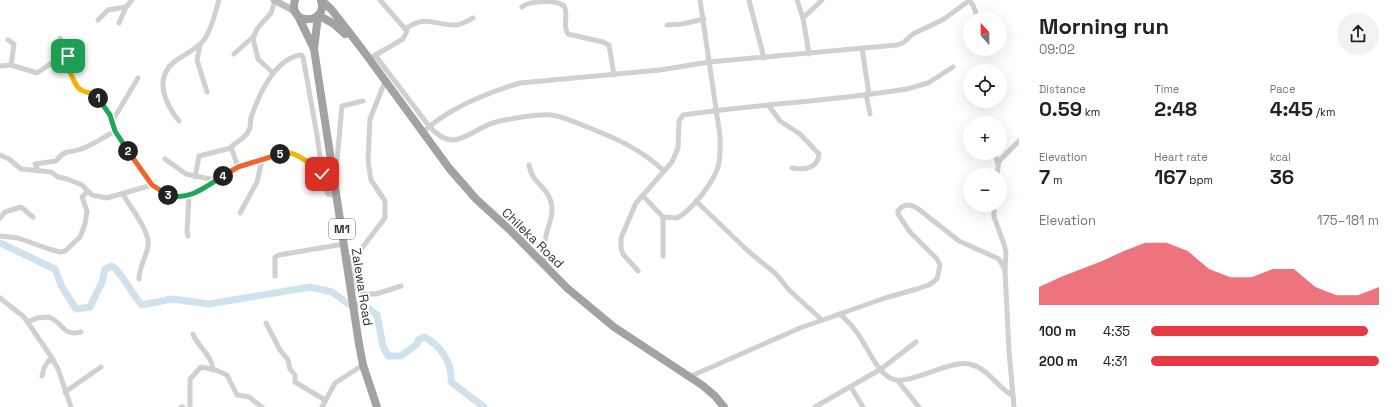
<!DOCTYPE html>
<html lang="en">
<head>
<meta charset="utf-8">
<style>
  body { margin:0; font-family:"Space Grotesk",sans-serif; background:#f2f2f2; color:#222; height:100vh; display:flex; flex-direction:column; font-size:15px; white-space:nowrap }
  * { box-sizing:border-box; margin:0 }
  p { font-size:13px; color:#767676 }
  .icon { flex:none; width:22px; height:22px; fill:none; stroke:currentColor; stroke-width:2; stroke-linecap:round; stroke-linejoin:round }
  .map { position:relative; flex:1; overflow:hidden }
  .drawer { display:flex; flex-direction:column; background:#fff; width:380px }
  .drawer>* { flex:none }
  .needle { width:26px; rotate:339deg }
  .buttons { position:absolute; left:963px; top:12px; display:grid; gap:8px }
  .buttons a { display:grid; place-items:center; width:44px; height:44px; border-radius:50%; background:#fff; box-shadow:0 4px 16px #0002; font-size:20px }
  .pin { position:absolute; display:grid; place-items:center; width:34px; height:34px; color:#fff; margin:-17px; border-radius:8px; box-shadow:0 2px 6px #0006 }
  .km { position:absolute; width:20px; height:20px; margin:-10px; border-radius:50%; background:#222; color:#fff; font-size:11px; line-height:20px; text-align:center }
  .round { display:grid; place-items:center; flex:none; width:42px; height:42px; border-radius:21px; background:#f2f2f2 }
  .summary { display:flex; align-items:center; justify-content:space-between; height:68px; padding:0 20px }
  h1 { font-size:22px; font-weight:700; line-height:30px }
  .metrics { display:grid; grid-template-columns:repeat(3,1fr); gap:6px; height:68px; padding:4px 20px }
  .metrics div { display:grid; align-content:center }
  .metrics b { font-size:20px; font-weight:700 }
  .metrics small { font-size:11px; font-weight:400 }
  .metrics p { font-size:11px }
  .chart { height:112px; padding:8px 20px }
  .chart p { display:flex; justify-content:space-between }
  .chart svg { width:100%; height:72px; margin-top:4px; fill:#e63946; opacity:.7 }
  ul { padding:0 20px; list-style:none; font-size:13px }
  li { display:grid; grid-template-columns:64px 48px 1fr; align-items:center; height:30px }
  li i { height:10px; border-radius:5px; background:#e63946 }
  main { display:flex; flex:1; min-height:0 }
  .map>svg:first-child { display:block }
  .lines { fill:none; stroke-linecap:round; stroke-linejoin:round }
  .river { stroke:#cfe2ee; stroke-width:7 }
  .minor { stroke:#d0d0d0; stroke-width:5 }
  .secondary { stroke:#bdbdbd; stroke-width:7 }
  .trunk { stroke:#a2a2a2; stroke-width:8 }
  .split-1-casing { stroke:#fff; stroke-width:8 }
  .split-2-casing { stroke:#fff; stroke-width:8 }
  .split-3-casing { stroke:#fff; stroke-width:8 }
  .split-4-casing { stroke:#fff; stroke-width:8 }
  .split-5-casing { stroke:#fff; stroke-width:8 }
  .split-6-casing { stroke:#fff; stroke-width:8 }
  .split-1 { stroke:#f5b400; stroke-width:5 }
  .split-2 { stroke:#22a559; stroke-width:5 }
  .split-3 { stroke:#f0652b; stroke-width:5 }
  .split-4 { stroke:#22a559; stroke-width:5 }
  .split-5 { stroke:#f0652b; stroke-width:5 }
  .split-6 { stroke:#f5b400; stroke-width:5 }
  .labels { text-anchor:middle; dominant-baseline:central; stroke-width:4; stroke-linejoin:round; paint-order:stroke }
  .shield { fill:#fff; stroke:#707070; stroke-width:1 }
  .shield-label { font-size:12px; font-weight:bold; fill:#333 }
  .street-label { font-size:13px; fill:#333; stroke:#fff }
</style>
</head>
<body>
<main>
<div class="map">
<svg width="1019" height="407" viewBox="0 0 1019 407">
  <rect width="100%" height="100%" fill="#fff"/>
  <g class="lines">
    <g class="river">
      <path d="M0,243L55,269L62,287L76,309L90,307L102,282L105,269L112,266C126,277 130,293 142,305L172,299L209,304L310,287L332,292L350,305"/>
      <path d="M356,305L368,308L377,315L383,346L388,356H401L417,344L418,340L424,337C440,344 453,364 451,382L484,407"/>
    </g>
    <g class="minor">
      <polyline points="749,0 764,58"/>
      <polyline points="797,0 803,18 809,54"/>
      <polyline points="969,1 973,5 978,19"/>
      <path d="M522,7C531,0 557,0 564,6C569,14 562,26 568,34L603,42L609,45L614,75"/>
      <polyline points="803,18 822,0"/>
      <polyline points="98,20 108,10 126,7"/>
      <polyline points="119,23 126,7 132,0"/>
      <polyline points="667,25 682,24 704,19"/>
      <path d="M405,29C428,14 431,25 453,25C461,26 467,21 473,18"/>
      <polyline points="60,38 69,58 67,67"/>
      <polyline points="8,40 14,44 11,65"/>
      <polyline points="200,45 197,60 207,92"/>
      <polyline points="862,48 869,94"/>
      <polyline points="234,54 254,36"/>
      <path d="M375,55L429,126C454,155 468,131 493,123C506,119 538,114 551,115C562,116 572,121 582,125C613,137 640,148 664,171"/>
      <polyline points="372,57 403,39 407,31 380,0"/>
      <path d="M0,66L11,65L37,73L56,60L67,67L78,90L96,94L111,115L115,131L133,159L152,185L165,195L179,197L192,195L238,167L287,152C300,154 309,166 322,168"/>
      <polyline points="273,73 258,59 253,38 257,29 271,13 275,1"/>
      <polyline points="866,94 870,114"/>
      <path d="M769,106L780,121L800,134L819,154C818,169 804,170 792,168"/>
      <polyline points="113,120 138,78"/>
      <path d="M179,121C166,105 153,79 174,62C184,54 196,50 204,40C212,29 215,13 219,0"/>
      <path d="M423,132C449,108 486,93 520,83L660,70L709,62L897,45L903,43L913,34L944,19L970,0"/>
      <polyline points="994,153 998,164"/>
      <polyline points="0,155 9,159 21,169 51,172 58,177 67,179 82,185 92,195 107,198 152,185"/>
      <polyline points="165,159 186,174 215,180"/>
      <polyline points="331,162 337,160 342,106 363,101"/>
      <path d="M529,165C532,183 544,184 550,199C556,214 547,226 545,241C544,248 544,256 544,263"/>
      <path d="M238,167L231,147C236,142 247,137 249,130C251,127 250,122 251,118C258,96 275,58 301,55L303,57L317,135L324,185L328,194L336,196"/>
      <path d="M38,171L35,164L56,161C67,148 67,154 81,149C93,145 104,137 115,131"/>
      <polyline points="997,175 999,161 1019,141"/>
      <polyline points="195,177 199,156 231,148"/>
      <path d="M123,194C129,206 151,232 148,246C146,258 139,267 139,279"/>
      <path d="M643,196L663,217L677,218C691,211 713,183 718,167C721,157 720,146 720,136L700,0"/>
      <polyline points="696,201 748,251 776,274 789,290 822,320"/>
      <polyline points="994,205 994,217 1004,244 1006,252 1005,270 1009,351 1014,407"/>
      <polyline points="240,213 257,182 262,160"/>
      <polyline points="663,217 663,256"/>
      <polyline points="0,218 5,212 21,207 33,217"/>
      <polyline points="0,236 18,238 49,249 60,252 65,251 80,237 85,224 87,211 82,197 87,192"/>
      <polyline points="188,236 187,232 189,196"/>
      <polyline points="350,258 358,290 363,294 376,294 401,286"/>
      <polyline points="346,259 355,255 362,248 385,218 385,201 371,180 368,160 370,119 384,84"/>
      <path d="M638,271L623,254L621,249V238L636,203L672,162L678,148L679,121L683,115C758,104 833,101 907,89L928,83L953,67"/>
      <polyline points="275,276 275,257 279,255 344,244"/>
      <polyline points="0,298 24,317 50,355 58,369 71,407"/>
      <path d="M840,314C847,320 853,327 858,334C868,348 876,370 890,378C906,388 947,360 969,364C989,368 996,387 1013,396"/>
      <path d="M28,322L37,318L49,317C63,322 62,337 81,332"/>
      <polyline points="266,323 280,350 288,360 290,369 295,375 295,382 325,400"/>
      <path d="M193,334C198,347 212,355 213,370"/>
      <polyline points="42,376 44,368 49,360 54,361"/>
      <path d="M689,377L800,328L885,298L917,289L929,285L937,279L940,265L937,259L910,232L898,214V211C903,204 910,204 917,208L959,241L999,259L1005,270"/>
      <polyline points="898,381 919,407"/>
      <polyline points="851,387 863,407"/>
      <polyline points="65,392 101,367"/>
      <polyline points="181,407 183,407"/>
      <polyline points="190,407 190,379 201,367 216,370 227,375 237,395 249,397 262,407"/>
      <polyline points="322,407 335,383 363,365"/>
      <polyline points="815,407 881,369 916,342"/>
    </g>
    <polyline class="secondary" points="274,0 296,12"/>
    <g class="trunk">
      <path d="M295,0C287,26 329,25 321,0"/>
      <polyline points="321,0 331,9 362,49 449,168 476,199 510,230 567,288 614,327 702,385 715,396 724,407"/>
      <polyline points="318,15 334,24 345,34"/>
      <polyline points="298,16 314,49"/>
      <polyline points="318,16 314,49 359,344 363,365 377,407"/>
    </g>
  </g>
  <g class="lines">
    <g class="split-1-casing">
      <path id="split-1" d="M68,56L69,62L67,67C78,84 72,91 96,94L98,98"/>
    </g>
    <g class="split-2-casing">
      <polyline id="split-2" points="98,98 110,115 115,131 128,151"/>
    </g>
    <g class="split-3-casing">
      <polyline id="split-3" points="128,151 152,185 168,195"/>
    </g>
    <g class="split-4-casing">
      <path id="split-4" d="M168,195C190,201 205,187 223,176"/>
    </g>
    <g class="split-5-casing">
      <polyline id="split-5" points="223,176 238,167 280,154"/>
    </g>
    <g class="split-6-casing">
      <path id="split-6" d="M280,154C296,148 306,165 322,168V174"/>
    </g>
    <use href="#split-1" class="split-1"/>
    <use href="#split-2" class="split-2"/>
    <use href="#split-3" class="split-3"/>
    <use href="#split-4" class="split-4"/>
    <use href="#split-5" class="split-5"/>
    <use href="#split-6" class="split-6"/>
  </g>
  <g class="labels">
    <rect class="shield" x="329" y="219" width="26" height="20" rx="3"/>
    <g class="shield-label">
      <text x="342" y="229">M1</text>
    </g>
    <g class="street-label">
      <text transform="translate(533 238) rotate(44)">Chileka Road</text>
      <text transform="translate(362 287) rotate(81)">Zalewa Road</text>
    </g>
  </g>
</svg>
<div class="buttons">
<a><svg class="needle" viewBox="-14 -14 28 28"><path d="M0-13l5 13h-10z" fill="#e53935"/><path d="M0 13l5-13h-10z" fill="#767676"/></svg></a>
<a><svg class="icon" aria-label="locate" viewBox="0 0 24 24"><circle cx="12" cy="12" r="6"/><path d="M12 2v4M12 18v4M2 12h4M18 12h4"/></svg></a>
<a>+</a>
<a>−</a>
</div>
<div class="pin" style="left:68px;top:56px;background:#1e9e55"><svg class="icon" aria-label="arrive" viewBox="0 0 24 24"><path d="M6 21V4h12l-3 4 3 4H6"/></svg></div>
<div class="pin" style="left:322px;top:174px;background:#d93025"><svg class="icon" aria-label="check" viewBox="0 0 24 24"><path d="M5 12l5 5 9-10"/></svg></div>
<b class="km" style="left:98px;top:98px">1</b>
<b class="km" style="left:128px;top:151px">2</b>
<b class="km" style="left:168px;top:195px">3</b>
<b class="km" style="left:223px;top:176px">4</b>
<b class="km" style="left:280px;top:154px">5</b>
</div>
<section class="drawer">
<div class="summary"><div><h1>Morning run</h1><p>09:02</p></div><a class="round"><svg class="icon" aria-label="share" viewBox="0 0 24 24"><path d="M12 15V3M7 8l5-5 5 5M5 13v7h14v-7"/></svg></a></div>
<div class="metrics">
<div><p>Distance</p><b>0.59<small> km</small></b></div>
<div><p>Time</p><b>2:48</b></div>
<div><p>Pace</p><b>4:45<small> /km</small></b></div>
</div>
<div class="metrics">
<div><p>Elevation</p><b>7<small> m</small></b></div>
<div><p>Heart rate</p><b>167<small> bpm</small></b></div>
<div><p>kcal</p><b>36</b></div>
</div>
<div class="chart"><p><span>Elevation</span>175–181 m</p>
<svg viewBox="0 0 160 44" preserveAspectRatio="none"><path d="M0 44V33L10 27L20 22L30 17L40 11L50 6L60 6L70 11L80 22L90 27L100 27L110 22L120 22L130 33L140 38L150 38L160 33V44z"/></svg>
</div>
<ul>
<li><b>100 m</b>4:35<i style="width:95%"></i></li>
<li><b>200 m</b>4:31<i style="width:100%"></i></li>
</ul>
</section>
</main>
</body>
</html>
